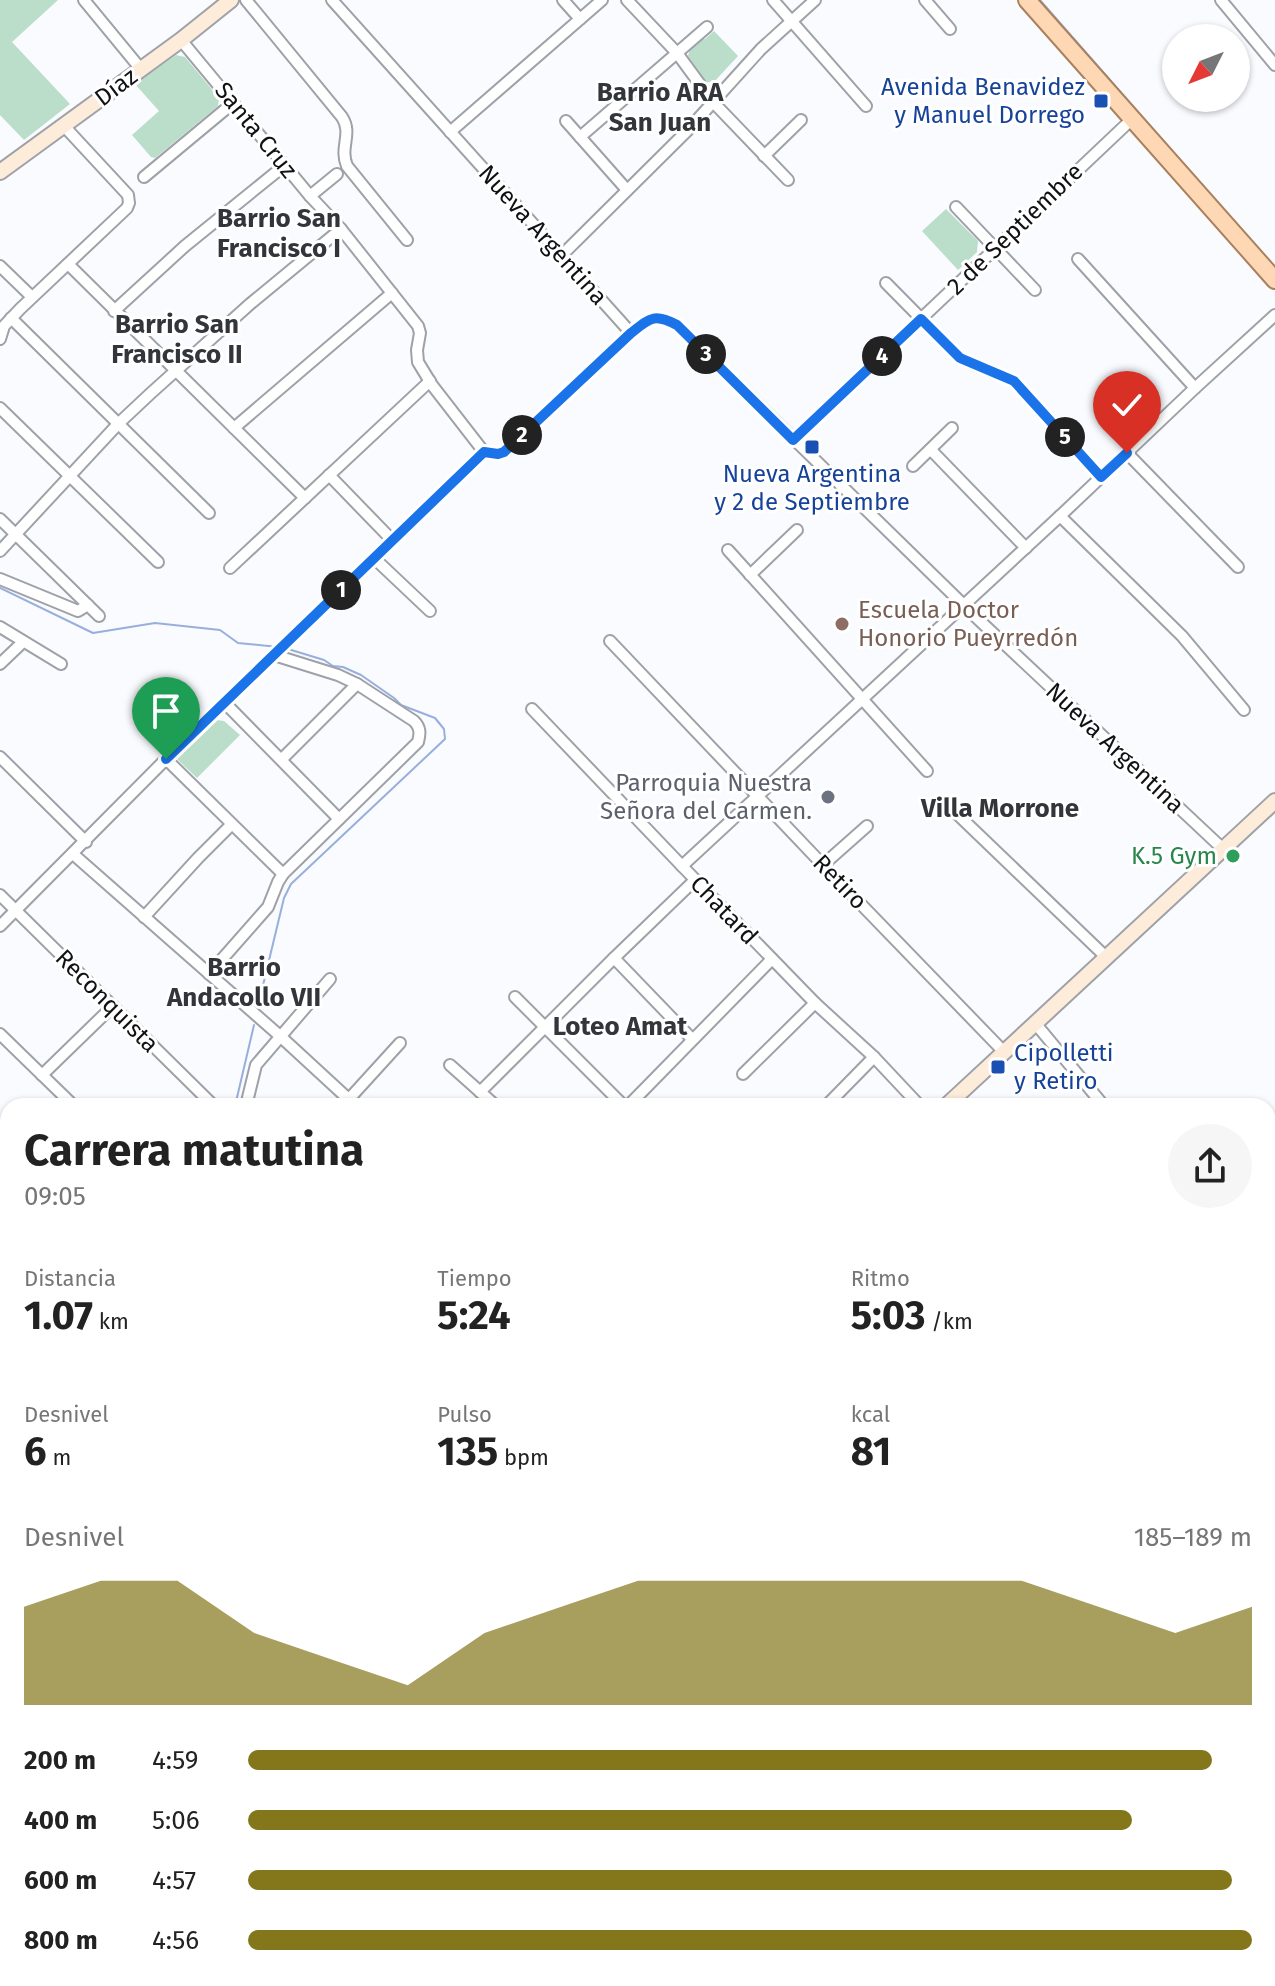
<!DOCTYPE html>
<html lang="es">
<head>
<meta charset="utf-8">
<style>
  body { margin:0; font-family:"Fira Sans",sans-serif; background:#f6f6f6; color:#222; height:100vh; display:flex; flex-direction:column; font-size:30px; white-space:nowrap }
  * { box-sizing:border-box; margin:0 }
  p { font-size:26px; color:#767676 }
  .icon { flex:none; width:44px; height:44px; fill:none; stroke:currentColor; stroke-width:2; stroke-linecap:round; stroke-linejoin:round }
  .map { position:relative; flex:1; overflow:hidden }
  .panel { position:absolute; left:0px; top:1098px; width:1276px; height:888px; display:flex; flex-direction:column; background:#fff; border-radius:24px 24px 0 0; box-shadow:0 2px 6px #0004 }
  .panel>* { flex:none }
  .needle { width:52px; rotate:228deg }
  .controls { position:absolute; left:1162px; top:24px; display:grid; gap:16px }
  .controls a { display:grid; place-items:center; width:88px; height:88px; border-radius:50%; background:#fff; box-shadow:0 2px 6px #0004; font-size:40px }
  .pin { position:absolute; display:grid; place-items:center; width:68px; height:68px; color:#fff; margin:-82px -34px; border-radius:50% 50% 50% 0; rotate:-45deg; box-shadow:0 0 8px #0007 }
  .pin .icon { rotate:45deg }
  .km { position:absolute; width:40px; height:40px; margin:-20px; border-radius:50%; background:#222; color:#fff; font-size:22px; line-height:40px; text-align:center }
  .round { display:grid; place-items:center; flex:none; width:84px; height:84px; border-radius:42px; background:#f6f6f6 }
  .summary { display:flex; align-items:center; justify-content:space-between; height:136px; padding:0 24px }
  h1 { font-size:44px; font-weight:700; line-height:60px }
  .stats { display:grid; grid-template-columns:repeat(3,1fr); gap:12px; height:136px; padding:8px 24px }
  .stats div { display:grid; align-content:center }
  .stats b { font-size:40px; font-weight:700 }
  .stats small { font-size:22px; font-weight:400 }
  .stats p { font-size:22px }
  .chart { height:224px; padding:16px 24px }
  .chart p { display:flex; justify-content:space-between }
  .chart svg { width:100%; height:144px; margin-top:8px; fill:#84771b; opacity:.7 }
  ul { padding:0 24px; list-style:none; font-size:26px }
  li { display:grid; grid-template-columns:128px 96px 1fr; align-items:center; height:60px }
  li i { height:20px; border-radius:10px; background:#84771b }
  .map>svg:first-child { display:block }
  .green { fill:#badeca }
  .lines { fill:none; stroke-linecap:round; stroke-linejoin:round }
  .stream { stroke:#98afdd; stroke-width:2 }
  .street-casing { stroke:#9ea2a8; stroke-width:14 }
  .secondary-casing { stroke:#9ea2a8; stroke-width:18 }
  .primary-casing { stroke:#aa815c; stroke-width:20 }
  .street { stroke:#fff; stroke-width:10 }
  .secondary { stroke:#feecda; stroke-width:14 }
  .primary { stroke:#fed8b5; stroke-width:16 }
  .route-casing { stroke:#fff; stroke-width:16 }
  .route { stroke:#1a73e8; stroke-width:10 }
  .transit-dot { fill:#1a4fb4; stroke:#fff; stroke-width:3 }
  .education-dot { fill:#8d6e63; stroke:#fff; stroke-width:3 }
  .worship-dot { fill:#6b7280; stroke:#fff; stroke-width:3 }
  .leisure-dot { fill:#2e9e5b; stroke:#fff; stroke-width:3 }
  .labels { text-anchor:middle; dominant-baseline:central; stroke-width:6; stroke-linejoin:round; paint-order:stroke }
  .street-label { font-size:24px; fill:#101113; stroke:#fff }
  .transit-label { font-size:24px; fill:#164399; stroke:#fff; text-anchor:end }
  .education-label { font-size:24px; fill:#785e54; stroke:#fff; text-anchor:start }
  .worship-label { font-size:24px; fill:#5b616d; stroke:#fff; text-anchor:end }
  .leisure-label { font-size:24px; fill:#27864d; stroke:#fff; text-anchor:end }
  .neighbourhood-label { font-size:26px; font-weight:bold; fill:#32353a; stroke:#fff }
</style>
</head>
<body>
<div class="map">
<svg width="1275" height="1986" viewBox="0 0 1275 1986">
  <rect width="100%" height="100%" fill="#f9fbff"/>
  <g class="green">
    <polygon points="0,0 58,0 12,42 70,104 24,140 0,115"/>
    <polygon points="714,31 738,56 714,82 707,82 688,56 690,49 701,39 705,39"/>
    <polygon points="176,55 185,57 219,98 218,106 155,158 151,157 132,135 159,111 135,84"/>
    <polygon points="946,209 978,241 977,252 958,270 922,231"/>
    <polygon points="217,720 224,721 240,735 197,778 177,759"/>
    <polygon points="0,1322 8,1330 8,1403 0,1411"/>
    <polygon points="1275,1454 1275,1757 1268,1763 1268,1461"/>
    <polygon points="1275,1784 1275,1901 1268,1894 1268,1790"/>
    <polygon points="1268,1946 1275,1953 1275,1986 1211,1986 1202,1978 1268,1978"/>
  </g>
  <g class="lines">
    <g class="stream">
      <polyline points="1040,0 1258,249"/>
      <polyline points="0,588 93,633 155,623 220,630 238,643 278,647"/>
      <polyline points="258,1006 284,898 291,884 445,739 444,729 435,718 401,705 394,698 361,675 343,667 333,666 324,660 288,649"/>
      <polyline points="235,1106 254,1025"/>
      <polyline points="0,1905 8,1915"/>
      <polyline points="56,1978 61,1986"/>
    </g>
    <g class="street-casing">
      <g id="street">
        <polyline points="84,0 140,68"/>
        <path d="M246,0L342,117C353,134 339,147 347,166L407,240"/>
        <path d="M332,0L631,333C650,318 654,313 677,325L980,621L1223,849"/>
        <polyline points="563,0 580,19"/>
        <polyline points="627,0 677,53 713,102 788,180"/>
        <polyline points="773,0 866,106"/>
        <polyline points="925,0 950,29"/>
        <polyline points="1221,0 1275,65"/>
        <polyline points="181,40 310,196 341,229 418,326 420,333 417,350 418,362 432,385 484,452"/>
        <polyline points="566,121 627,190"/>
        <polyline points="450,132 602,0"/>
        <polyline points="580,137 707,27"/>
        <polyline points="764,156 801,120"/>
        <polyline points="144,177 233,103"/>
        <polyline points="310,196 337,174"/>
        <polyline points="956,207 1035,290"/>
        <polyline points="561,256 687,131 761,49 815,0"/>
        <polyline points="1078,259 1195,388"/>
        <polyline points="68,264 305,498"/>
        <polyline points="0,266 32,297"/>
        <path d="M886,283L960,358C977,368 996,372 1014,381L1101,477"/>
        <polyline points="114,311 185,246 285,165"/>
        <polyline points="11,318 209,513"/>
        <polyline points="0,339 4,326 20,309 127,208 129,203 128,195 64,126"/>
        <polyline points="0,408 158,562"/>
        <polyline points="234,428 392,293"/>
        <polyline points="793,440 1132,119"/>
        <polyline points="931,450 1026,548"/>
        <polyline points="484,452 498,454 504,452 631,333"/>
        <polyline points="1127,453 1238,567"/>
        <polyline points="913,466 952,428"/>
        <polyline points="329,475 392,540"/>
        <polyline points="1060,516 1182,636 1244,710"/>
        <polyline points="0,519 99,616"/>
        <polyline points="728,550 927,771"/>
        <polyline points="0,551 119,423 151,393 250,304 341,229"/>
        <polyline points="374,558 430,611"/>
        <polyline points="230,568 430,381"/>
        <polyline points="750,575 797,530"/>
        <polyline points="0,579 78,611 88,605"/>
        <polyline points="0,627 61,664"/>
        <polyline points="610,641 823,865 1004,1052"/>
        <polyline points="0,664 23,642"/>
        <polyline points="225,703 339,819"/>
        <polyline points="532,709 682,866 815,1003 874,1057 920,1106"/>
        <polyline points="0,757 86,842"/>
        <polyline points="166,759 283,874"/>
        <polyline points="282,759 357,684"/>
        <polyline points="955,812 1106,957"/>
        <polyline points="73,854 280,1036 356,1106"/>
        <polyline points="823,865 867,826"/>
        <polyline points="682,866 1060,516 1195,388 1275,315"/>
        <polyline points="0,895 214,1106"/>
        <polyline points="144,917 198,858 231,825"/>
        <polyline points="0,926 166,759 484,452"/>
        <polyline points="614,958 692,1039"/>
        <path d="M209,974L268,907L278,882L283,874L418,742C420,734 421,728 414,721L357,684L338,675L274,655"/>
        <polyline points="515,997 624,1106"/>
        <polyline points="1035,1023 1104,1106"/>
        <polyline points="0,1034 74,1106"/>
        <polyline points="450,1065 496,1106"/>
        <polyline points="743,1074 815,1003"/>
        <polyline points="42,1075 113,1006"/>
        <polyline points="480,1092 614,958 695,880"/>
        <polyline points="349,1099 400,1043"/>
        <polyline points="246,1106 256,1065 330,979"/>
        <polyline points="628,1106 772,959"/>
        <polyline points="826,1106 874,1057"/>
        <polyline points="0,1173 8,1181"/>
        <polyline points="0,1293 8,1284"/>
        <polyline points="1268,1302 1275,1310"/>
        <polyline points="0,1450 8,1457"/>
        <polyline points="0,1590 8,1598"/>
        <polyline points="0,1729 8,1737"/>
        <polyline points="0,1894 8,1904"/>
        <polyline points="0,1954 8,1960"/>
        <polyline points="66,1978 71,1986"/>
        <polyline points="518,1978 523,1986"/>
        <polyline points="1175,1978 1184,1986"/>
        <polyline points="24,1986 30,1978"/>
        <polyline points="135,1986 146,1978"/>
        <polyline points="357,1986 366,1978"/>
        <polyline points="472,1986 481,1978"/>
      </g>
    </g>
    <g class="secondary-casing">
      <g id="secondary">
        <polyline points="0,172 181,40 231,0"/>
        <polyline points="946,1106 1275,801"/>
        <polyline points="1268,1774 1275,1767"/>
        <polyline points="1268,1920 1275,1926"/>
        <polyline points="236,1978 243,1986"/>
        <polyline points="1072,1986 1079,1978"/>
      </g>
    </g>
    <g class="primary-casing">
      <polyline id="primary" points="1027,0 1275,280"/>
    </g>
    <use href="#street" class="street"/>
    <use href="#secondary" class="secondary"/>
    <use href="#primary" class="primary"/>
  </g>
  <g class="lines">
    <g class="route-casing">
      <path id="route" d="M166,759L484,452L498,454L504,452L631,333C650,318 654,313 677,325L793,440L921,319L960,358L1014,381L1101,477L1127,453"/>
    </g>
    <use href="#route" class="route"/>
  </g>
  <g class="transit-dot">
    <rect x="1093" y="93" width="16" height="16" rx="4"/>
    <rect x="804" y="439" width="16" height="16" rx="4"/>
    <rect x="990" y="1059" width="16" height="16" rx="4"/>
  </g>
  <circle class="education-dot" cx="842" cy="624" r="8"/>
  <circle class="worship-dot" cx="828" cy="797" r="8"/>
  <circle class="leisure-dot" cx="1233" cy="856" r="8"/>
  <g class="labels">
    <g class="street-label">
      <text transform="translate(116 87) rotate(-37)">Díaz</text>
      <text transform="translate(256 130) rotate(51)">Santa Cruz</text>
      <text transform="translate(1015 229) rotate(-44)">2 de Septiembre</text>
      <text transform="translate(543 235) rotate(48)">Nueva Argentina</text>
      <text transform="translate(1115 748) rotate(43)">Nueva Argentina</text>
      <text transform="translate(840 882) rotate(46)">Retiro</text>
      <text transform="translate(724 910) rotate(46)">Chatard</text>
      <text transform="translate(107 1001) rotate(45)">Reconquista</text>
    </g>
    <g class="transit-label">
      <text x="1085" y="87">Avenida Benavidez<tspan x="1085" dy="28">y Manuel Dorrego</tspan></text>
      <text x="812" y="474" text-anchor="middle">Nueva Argentina<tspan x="812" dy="28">y 2 de Septiembre</tspan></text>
      <text x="1014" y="1053" text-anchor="start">Cipolletti<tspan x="1014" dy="28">y Retiro</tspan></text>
    </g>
    <g class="education-label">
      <text x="858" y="610">Escuela Doctor<tspan x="858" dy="28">Honorio Pueyrredón</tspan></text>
    </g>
    <g class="worship-label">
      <text x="812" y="783">Parroquia Nuestra<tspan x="812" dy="28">Señora del Carmen.</tspan></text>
    </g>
    <g class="leisure-label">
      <text x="1217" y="856">K.5 Gym</text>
    </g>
    <g class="neighbourhood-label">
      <text x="660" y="92">Barrio ARA<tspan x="660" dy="30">San Juan</tspan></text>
      <text x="279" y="218">Barrio San<tspan x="279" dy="30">Francisco I</tspan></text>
      <text x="177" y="324">Barrio San<tspan x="177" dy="30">Francisco II</tspan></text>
      <text x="1000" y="808">Villa Morrone</text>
      <text x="244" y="967">Barrio<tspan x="244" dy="30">Andacollo VII</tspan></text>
      <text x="620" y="1026">Loteo Amat</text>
    </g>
  </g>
</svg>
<div class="controls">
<a><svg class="needle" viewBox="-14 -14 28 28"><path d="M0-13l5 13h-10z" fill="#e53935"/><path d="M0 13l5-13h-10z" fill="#767676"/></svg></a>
</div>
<div class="pin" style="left:166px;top:759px;background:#1e9e55"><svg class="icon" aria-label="arrive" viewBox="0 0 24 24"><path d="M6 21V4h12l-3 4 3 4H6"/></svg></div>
<div class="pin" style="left:1127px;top:453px;background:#d93025"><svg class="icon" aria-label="check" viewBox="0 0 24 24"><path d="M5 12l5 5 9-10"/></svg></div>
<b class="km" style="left:341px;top:590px">1</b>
<b class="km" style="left:522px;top:435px">2</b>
<b class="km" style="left:706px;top:354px">3</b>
<b class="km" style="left:882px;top:356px">4</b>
<b class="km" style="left:1065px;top:437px">5</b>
<section class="panel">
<div class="summary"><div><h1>Carrera matutina</h1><p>09:05</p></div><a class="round"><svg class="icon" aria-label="share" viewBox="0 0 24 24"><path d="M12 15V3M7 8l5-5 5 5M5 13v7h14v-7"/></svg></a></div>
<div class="stats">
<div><p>Distancia</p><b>1.07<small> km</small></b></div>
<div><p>Tiempo</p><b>5:24</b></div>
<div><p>Ritmo</p><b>5:03<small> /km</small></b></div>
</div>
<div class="stats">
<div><p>Desnivel</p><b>6<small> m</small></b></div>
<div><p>Pulso</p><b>135<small> bpm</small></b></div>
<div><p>kcal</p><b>81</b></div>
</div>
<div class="chart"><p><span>Desnivel</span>185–189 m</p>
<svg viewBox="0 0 160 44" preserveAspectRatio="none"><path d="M0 44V14L10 6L20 6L30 22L40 30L50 38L60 22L70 14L80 6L90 6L100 6L110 6L120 6L130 6L140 14L150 22L160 14V44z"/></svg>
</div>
<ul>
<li><b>200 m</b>4:59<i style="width:96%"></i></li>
<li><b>400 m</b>5:06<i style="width:88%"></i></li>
<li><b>600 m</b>4:57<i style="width:98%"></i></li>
<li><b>800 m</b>4:56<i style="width:100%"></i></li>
</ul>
</section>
</div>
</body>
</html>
